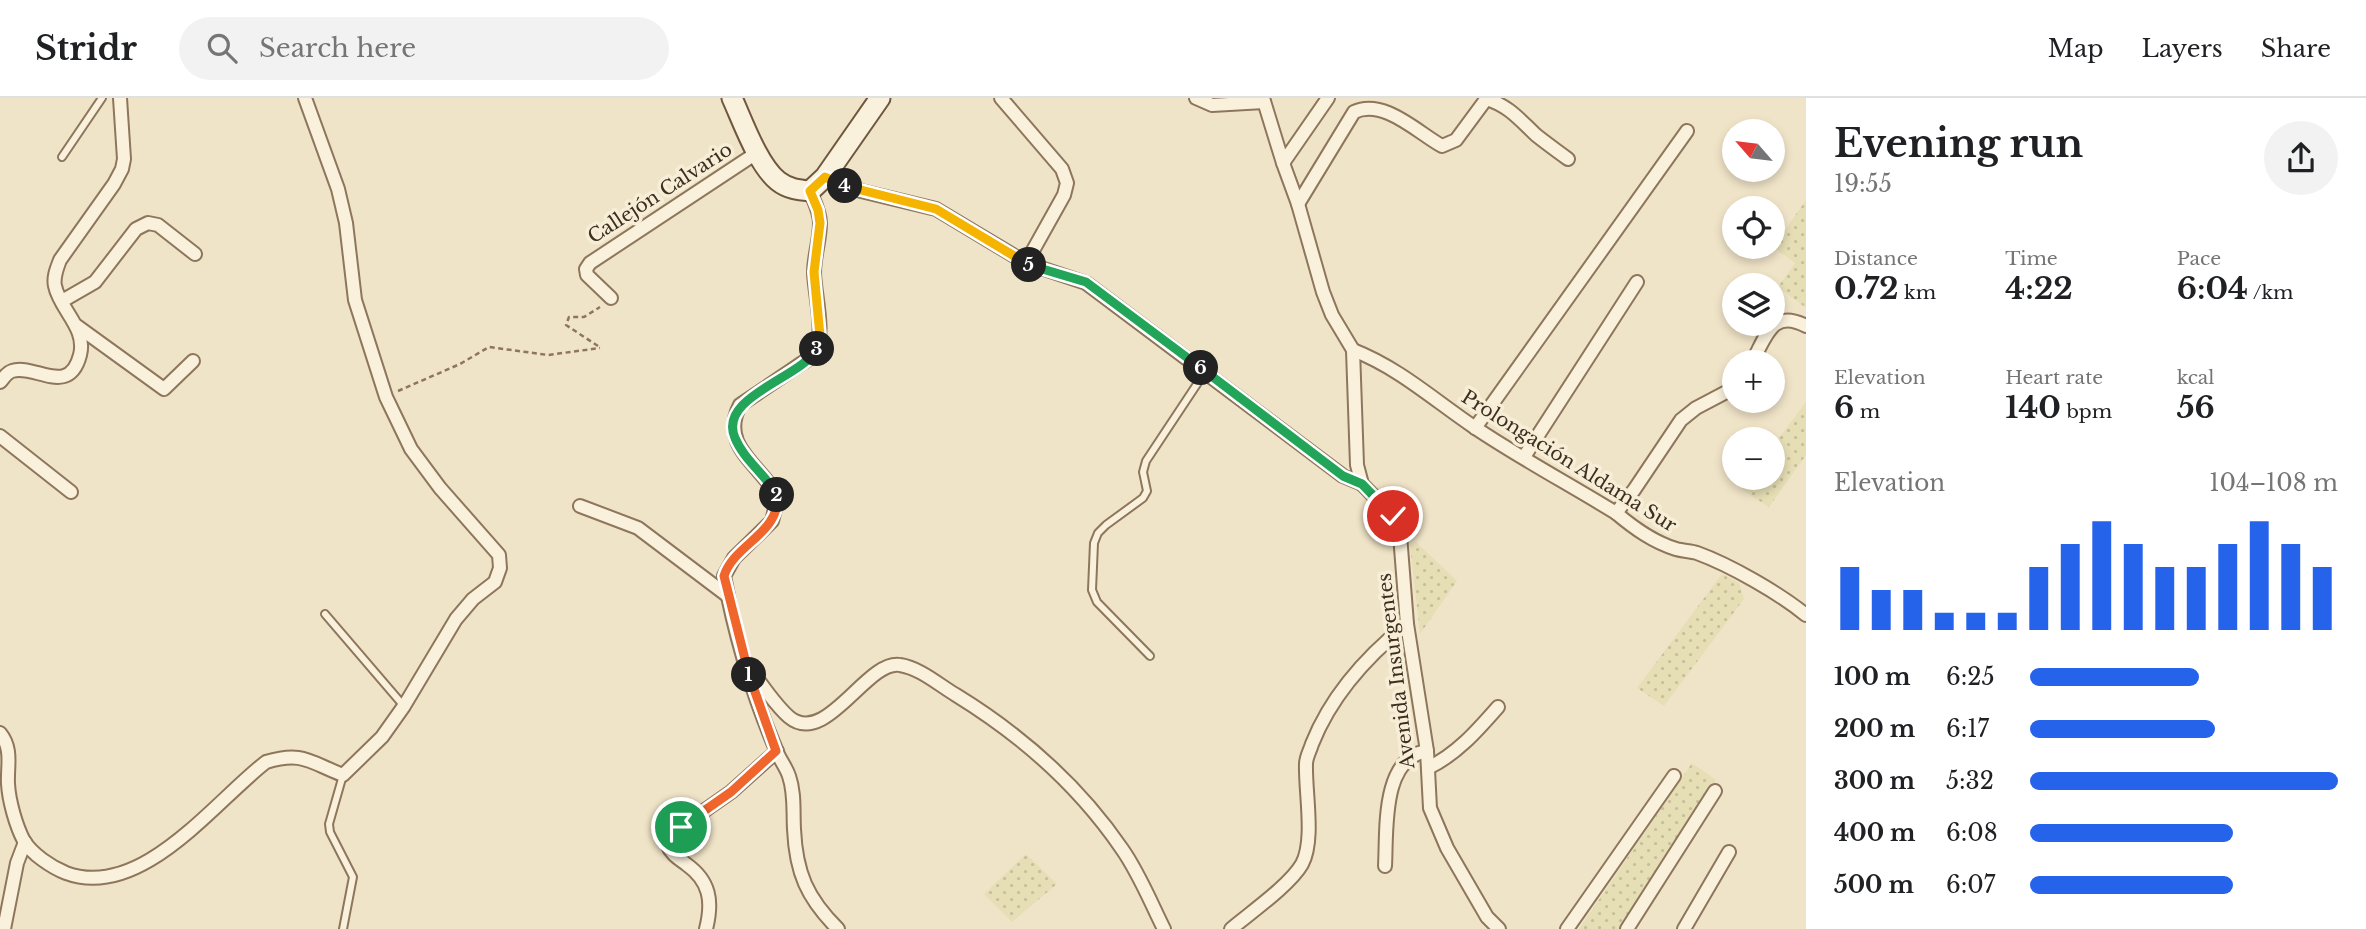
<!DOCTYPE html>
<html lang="en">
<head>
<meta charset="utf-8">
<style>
  body { margin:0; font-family:"Libre Baskerville",serif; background:#f2f2f2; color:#202124; height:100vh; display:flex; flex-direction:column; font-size:26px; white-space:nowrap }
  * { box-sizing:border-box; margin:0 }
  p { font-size:23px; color:#757577 }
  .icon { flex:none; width:38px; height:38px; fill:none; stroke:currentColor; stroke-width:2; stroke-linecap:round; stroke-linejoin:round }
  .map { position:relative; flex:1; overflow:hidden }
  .side { display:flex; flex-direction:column; background:#fff; width:560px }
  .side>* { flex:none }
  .needle { width:46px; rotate:298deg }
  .buttons { position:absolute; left:1722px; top:21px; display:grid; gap:14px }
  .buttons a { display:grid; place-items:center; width:63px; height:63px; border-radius:50%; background:#fff; box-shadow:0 4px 10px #0003; font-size:35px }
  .pin { position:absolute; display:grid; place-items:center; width:60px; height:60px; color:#fff; margin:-30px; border:4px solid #fff; border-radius:50%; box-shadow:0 2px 7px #0007 }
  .km { position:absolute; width:35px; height:35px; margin:-18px; border-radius:50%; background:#222; color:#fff; font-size:19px; line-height:35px; text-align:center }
  .round { display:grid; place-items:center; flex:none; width:74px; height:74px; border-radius:37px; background:#f2f2f2 }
  .overview { display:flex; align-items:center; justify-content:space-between; height:119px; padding:0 28px }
  h1 { font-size:38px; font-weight:800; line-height:52px }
  .stats { display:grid; grid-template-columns:repeat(3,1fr); gap:10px; height:119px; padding:7px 28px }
  .stats div { display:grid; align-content:center }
  .stats b { font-size:30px; font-weight:800 }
  .stats small { font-size:19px; font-weight:400 }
  .stats p { font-size:19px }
  .chart { height:196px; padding:14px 28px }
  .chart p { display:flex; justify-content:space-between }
  .chart svg { width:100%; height:126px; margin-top:7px; stroke:#2563eb; stroke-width:6 }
  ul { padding:0 28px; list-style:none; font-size:23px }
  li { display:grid; grid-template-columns:112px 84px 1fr; align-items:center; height:52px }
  li i { height:18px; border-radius:9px; background:#2563eb }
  header { display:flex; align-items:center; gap:42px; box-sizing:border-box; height:98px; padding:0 35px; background:#fff; border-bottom:2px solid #e0e0e0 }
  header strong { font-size:33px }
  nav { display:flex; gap:38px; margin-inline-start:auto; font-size:24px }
  .search { width:490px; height:63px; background:#f2f2f2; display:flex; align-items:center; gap:18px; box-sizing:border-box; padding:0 24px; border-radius:38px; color:#757577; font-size:26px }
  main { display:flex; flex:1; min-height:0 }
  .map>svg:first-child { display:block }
  .farmland { fill:url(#farmland-dots) }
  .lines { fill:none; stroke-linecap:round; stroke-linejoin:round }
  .lane-casing { stroke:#8d765c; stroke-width:10 }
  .street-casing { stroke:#8d765c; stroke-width:16 }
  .secondary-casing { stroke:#6f573f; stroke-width:23 }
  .path { stroke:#8d765c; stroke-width:2.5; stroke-dasharray:5 3.5; stroke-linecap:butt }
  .lane { stroke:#faf1dc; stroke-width:6 }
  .street { stroke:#faf1dc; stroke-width:12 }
  .secondary { stroke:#faf1dc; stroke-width:19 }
  .split-1-casing { stroke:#fff; stroke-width:14 }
  .split-2-casing { stroke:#fff; stroke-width:14 }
  .split-3-casing { stroke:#fff; stroke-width:14 }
  .split-4-casing { stroke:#fff; stroke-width:14 }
  .split-5-casing { stroke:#fff; stroke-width:14 }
  .split-6-casing { stroke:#fff; stroke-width:14 }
  .split-7-casing { stroke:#fff; stroke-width:14 }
  .split-1 { stroke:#f0652b; stroke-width:9 }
  .split-2 { stroke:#f0652b; stroke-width:9 }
  .split-3 { stroke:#22a559; stroke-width:9 }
  .split-4 { stroke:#f5b400; stroke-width:9 }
  .split-5 { stroke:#f5b400; stroke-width:9 }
  .split-6 { stroke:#22a559; stroke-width:9 }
  .split-7 { stroke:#22a559; stroke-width:9 }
  .labels { text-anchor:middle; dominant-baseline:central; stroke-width:7; stroke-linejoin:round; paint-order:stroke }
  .street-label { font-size:19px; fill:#3d2e20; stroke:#f7eed8 }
</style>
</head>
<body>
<header>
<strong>Stridr</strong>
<div class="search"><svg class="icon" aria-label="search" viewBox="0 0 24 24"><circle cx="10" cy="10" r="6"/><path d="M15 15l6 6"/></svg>Search here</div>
<nav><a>Map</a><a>Layers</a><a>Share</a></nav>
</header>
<main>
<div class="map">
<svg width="1806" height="831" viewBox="0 0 1806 831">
  <defs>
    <pattern id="farmland-dots" width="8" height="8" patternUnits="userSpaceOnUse" patternTransform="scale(1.75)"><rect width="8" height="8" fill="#e6deb5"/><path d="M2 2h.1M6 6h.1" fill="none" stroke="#c6bf9b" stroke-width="1.8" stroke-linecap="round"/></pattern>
  </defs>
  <rect width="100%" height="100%" fill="#f0e4c8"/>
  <g class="farmland">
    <polygon points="1806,102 1806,210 1778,189 1795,165 1773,149"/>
    <polygon points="1806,304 1806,357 1769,409 1741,391 1749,380 1773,380 1773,348"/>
    <polygon points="1416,444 1457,483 1420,536 1410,447"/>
    <polygon points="1722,476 1739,485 1744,501 1664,608 1637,590"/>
    <polygon points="1692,665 1716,682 1623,831 1579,831"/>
    <polygon points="1026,756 1057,786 1012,824 984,796"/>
  </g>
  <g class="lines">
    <g class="lane-casing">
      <g id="lane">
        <polyline points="62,59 102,0"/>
        <polyline points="325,516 403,607"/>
        <polyline points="1150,558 1097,504 1092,492 1094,445 1098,435 1106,427 1143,400 1147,393 1143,374 1146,363 1205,274"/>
        <polyline points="343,677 329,726 330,734 353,779 343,831"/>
      </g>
    </g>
    <g class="street-casing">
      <g id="street">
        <polyline points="1001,0 1062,71 1067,85 1064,97 1026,165"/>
        <polyline points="1196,0 1212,7 1264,4"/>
        <polyline points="1263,0 1283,65 1298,106 1323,194 1332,217 1353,252 1357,367 1362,386 1393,418 1400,437 1407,526 1427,653 1430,710 1447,750 1487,819 1499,831"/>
        <path d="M1486,1C1508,7 1520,22 1536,37C1546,45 1557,53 1568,61"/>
        <polyline points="1283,65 1328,0"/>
        <polyline points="825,79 861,93 936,111 1026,165 1086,185 1343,378 1362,386"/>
        <path d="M810,93C814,103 820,114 820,125C820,142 814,158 814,175C815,199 826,236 814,257L740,307C719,348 760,366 778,399L772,423L734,460L724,478C735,538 753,598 777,654C780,662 786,669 789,678C795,695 793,713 794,731C796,775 807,800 838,831"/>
        <path d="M1298,106L1354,14C1384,0 1418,35 1442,48L1456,42L1487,0"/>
        <polyline points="611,200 587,177 586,171 590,165 758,54"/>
        <polyline points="62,203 95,184 136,131 148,125 158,127 195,156"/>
        <polyline points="77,228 164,291 193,263"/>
        <path d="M1353,252C1399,270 1434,302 1474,329C1520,360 1569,386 1616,415C1634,430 1653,444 1676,451C1683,453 1691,453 1697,455C1730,467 1779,495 1806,517"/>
        <path d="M1752,264C1766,239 1772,210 1806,228"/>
        <path d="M0,284C4,280 6,275 12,273C34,265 69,300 80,257C87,230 60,212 55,188C53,179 57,170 60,162L114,86L122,71L124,61L120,0"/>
        <polyline points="1475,330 1687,33"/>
        <polyline points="0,338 71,394"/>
        <polyline points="1524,359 1637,184"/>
        <polyline points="580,408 638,430 728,498"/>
        <polyline points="1616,415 1634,392 1681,322 1696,310 1734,290"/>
        <path d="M752,574C764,589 775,607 789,619C826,650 867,561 900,567C920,570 939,587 956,597C1021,637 1079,688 1122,751C1139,775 1151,805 1164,831"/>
        <path d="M0,635C13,651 7,668 8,686C9,703 16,728 24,743C32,756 51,769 66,775C141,803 214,704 266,664C303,653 309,664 343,677L382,639L404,608L456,521L473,501L495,484L500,470L499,457L440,390L411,351L386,299L355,202L346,125L338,91L305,0"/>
        <path d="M1428,670C1457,656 1477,633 1498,609"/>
        <path d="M1385,768C1387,733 1381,660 1427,653"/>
        <polyline points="4,831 17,765 25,744"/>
        <path d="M706,831C713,803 710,783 686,766C678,760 671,756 667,746L671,736L731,694L777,653"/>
        <path d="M1231,831C1250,815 1290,787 1302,766C1315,742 1305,694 1306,666C1306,659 1310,653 1312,646C1331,598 1367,558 1407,526"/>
        <polyline points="1567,831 1674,678"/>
        <polyline points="1627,831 1715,693"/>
        <polyline points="1684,831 1729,754"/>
      </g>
    </g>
    <g class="secondary-casing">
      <path id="secondary" d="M732,0C743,24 758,67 778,83C788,91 799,92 810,93L825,79L880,0"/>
    </g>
    <g class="path">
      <polyline points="598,248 566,227 569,219 584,219 600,209"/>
      <polyline points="398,293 460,266 489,249 548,257 600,250"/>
    </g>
    <use href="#lane" class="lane"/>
    <use href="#street" class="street"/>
    <use href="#secondary" class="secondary"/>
  </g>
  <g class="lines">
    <g class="split-1-casing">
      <polyline id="split-1" points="681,729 731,694 776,653 749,577"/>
    </g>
    <g class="split-2-casing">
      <path id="split-2" d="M749,577L724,478C734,446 781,435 777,397"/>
    </g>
    <g class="split-3-casing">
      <path id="split-3" d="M777,397C766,377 744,362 735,340C717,299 801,280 817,251"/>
    </g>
    <g class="split-4-casing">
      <polyline id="split-4" points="817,251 820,238 814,174 820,125 818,112 810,93 825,79 845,88"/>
    </g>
    <g class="split-5-casing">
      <polyline id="split-5" points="845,88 936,111 1029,167"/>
    </g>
    <g class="split-6-casing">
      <polyline id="split-6" points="1029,167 1086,184 1201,270"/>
    </g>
    <g class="split-7-casing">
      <polyline id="split-7" points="1201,270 1343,378 1362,386 1393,418"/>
    </g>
    <use href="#split-1" class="split-1"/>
    <use href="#split-2" class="split-2"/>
    <use href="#split-3" class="split-3"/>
    <use href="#split-4" class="split-4"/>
    <use href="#split-5" class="split-5"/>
    <use href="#split-6" class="split-6"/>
    <use href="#split-7" class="split-7"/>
  </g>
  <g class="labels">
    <g class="street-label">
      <text transform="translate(660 95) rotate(-33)">Callejón Calvario</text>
      <text transform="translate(1569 363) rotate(32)">Prolongación Aldama Sur</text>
      <text transform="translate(1396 573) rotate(-97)">Avenida Insurgentes</text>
    </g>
  </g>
</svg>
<div class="buttons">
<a><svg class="needle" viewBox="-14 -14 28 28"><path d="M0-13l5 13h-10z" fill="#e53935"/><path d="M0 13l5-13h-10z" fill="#757577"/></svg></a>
<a><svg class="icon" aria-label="locate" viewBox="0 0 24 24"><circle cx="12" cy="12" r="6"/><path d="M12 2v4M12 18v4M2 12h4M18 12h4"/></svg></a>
<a><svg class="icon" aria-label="layers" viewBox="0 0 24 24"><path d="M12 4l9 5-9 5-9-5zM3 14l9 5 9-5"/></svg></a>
<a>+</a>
<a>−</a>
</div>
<div class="pin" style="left:681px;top:729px;background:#1e9e55"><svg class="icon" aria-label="arrive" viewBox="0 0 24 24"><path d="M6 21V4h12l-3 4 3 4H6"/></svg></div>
<div class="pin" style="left:1393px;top:418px;background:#d93025"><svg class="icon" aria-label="check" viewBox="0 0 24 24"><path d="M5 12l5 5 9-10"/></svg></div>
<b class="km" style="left:749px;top:577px">1</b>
<b class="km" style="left:777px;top:397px">2</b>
<b class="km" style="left:817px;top:251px">3</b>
<b class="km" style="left:845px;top:88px">4</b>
<b class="km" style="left:1029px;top:167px">5</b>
<b class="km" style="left:1201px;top:270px">6</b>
</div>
<section class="side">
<div class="overview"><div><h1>Evening run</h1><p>19:55</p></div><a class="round"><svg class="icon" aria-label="share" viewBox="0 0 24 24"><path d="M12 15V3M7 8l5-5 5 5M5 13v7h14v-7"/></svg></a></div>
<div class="stats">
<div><p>Distance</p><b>0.72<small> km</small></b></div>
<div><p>Time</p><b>4:22</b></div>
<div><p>Pace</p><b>6:04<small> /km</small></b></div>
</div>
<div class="stats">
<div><p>Elevation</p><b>6<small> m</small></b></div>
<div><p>Heart rate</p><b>140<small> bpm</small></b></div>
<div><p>kcal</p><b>56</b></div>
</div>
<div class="chart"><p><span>Elevation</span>104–108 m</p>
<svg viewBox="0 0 160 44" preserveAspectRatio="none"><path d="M5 44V22M15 44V30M25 44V30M35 44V38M45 44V38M55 44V38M65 44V22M75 44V14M85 44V6M95 44V14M105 44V22M115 44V22M125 44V14M135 44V6M145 44V14M155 44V22"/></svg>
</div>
<ul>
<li><b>100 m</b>6:25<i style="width:55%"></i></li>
<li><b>200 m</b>6:17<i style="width:60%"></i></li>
<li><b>300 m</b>5:32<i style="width:100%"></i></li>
<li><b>400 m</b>6:08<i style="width:66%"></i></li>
<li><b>500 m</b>6:07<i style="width:66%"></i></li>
</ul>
</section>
</main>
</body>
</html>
